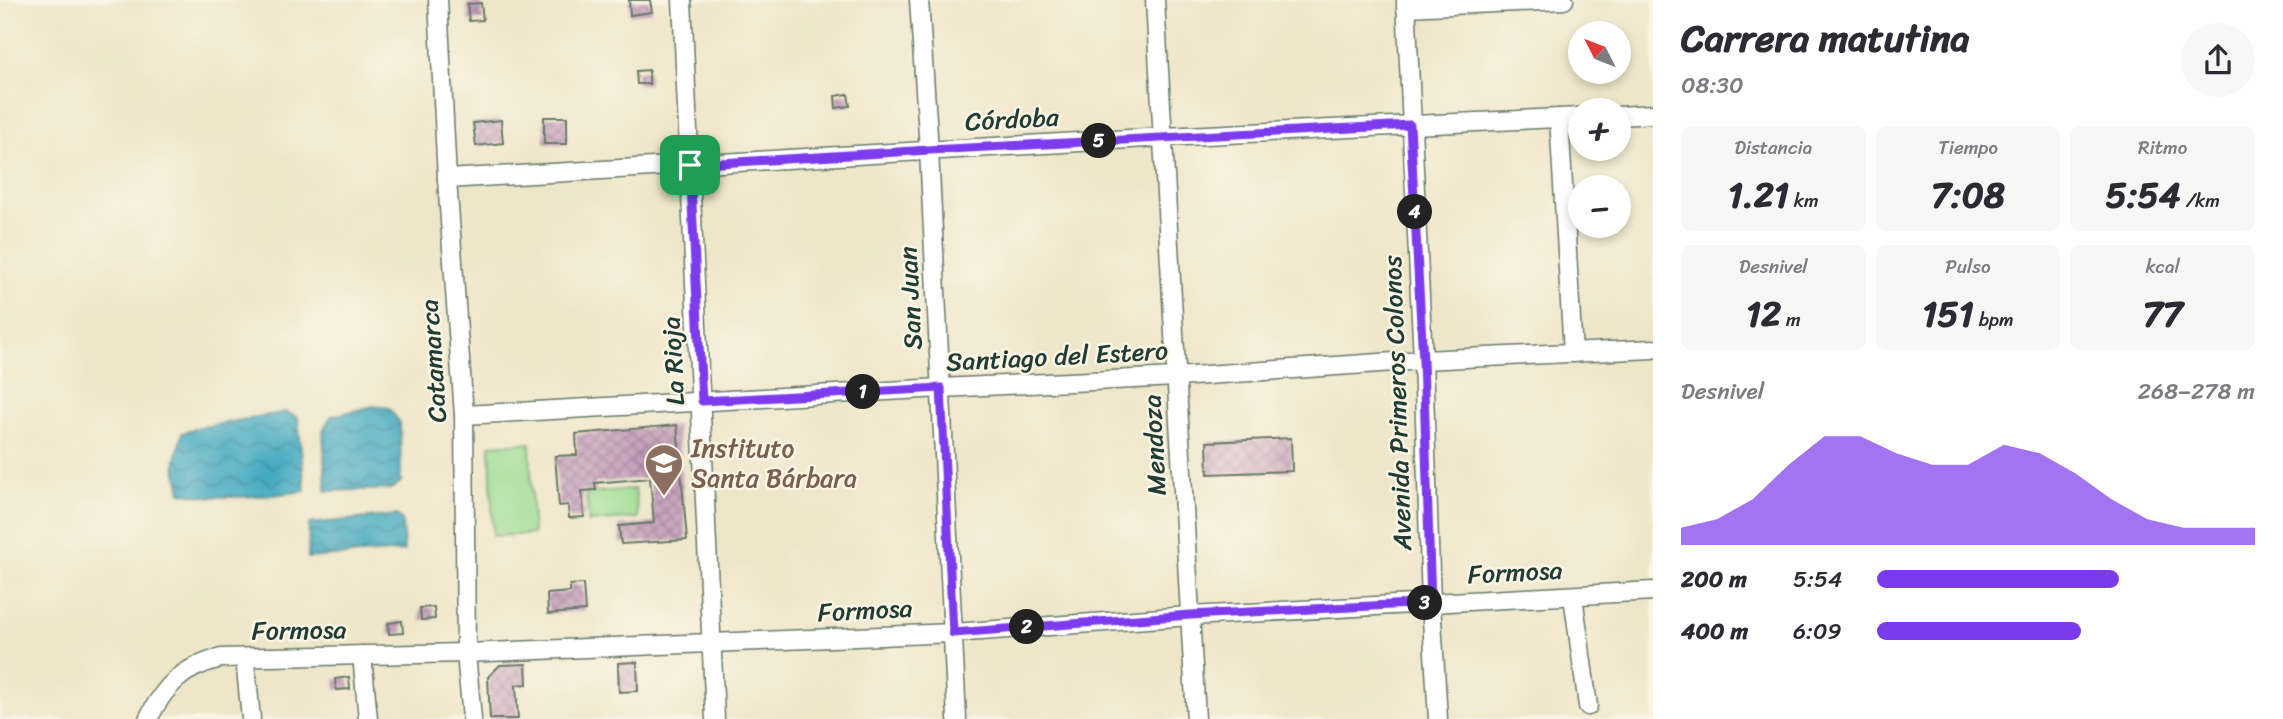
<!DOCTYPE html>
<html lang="es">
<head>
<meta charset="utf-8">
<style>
  body { margin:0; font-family:Sriracha,sans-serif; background:#f7f7f7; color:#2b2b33; height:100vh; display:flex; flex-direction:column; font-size:26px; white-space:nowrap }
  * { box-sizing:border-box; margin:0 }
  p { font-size:23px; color:#7c7c81 }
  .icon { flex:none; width:38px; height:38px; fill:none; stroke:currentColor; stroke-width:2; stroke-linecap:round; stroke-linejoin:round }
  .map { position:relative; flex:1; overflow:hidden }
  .drawer { display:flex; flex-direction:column; background:#fff; width:630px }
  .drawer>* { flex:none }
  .needle { width:46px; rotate:312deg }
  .buttons { position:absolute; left:1568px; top:21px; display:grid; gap:14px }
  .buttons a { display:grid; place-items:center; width:63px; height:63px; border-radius:50%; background:#fff; box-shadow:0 4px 10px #0003; font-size:35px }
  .pin { position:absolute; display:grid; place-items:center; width:60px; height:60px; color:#fff; margin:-30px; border-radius:14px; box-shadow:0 4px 10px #0006 }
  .km { position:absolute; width:35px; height:35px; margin:-18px; border-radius:50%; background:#222; color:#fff; font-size:19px; line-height:35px; text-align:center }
  .round { display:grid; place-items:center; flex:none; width:74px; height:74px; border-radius:37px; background:#f7f7f7 }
  .overview { display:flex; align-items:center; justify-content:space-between; height:119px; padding:0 28px }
  h1 { font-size:38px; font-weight:700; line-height:52px }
  .metrics { display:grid; grid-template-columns:repeat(3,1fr); gap:10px; height:119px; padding:7px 28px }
  .metrics div { display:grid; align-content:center; border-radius:10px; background:#f7f7f7; text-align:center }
  .metrics b { font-size:35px; font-weight:700 }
  .metrics small { font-size:19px; font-weight:400 }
  .metrics p { font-size:19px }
  .chart { height:196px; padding:14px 28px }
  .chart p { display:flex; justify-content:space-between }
  .chart svg { width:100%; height:126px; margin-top:7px; fill:#7c3aed; opacity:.7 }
  ul { padding:0 28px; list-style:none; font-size:23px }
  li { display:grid; grid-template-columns:112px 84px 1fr; align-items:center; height:52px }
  li i { height:18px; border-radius:9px; background:#7c3aed }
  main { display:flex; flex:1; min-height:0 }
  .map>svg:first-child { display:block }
  .park { fill:#9bdc92; stroke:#5d8c63; stroke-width:2 }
  .water { fill:url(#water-waves); stroke:#30737a; stroke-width:2 }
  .building { fill:url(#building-cross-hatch) }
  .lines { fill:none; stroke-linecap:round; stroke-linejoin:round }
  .minor-casing { stroke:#677868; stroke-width:21 }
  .minor { stroke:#fff; stroke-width:18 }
  .route-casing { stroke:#fff; stroke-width:14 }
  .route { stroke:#7c3aed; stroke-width:9 }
  .labels { text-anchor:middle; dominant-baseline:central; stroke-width:5; stroke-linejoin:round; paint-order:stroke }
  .street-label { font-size:26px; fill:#1f3d34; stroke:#fcf5e5 }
  .education-label { font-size:26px; fill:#785e54; stroke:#fcf5e5; text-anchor:start }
</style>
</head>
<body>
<main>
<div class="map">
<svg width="1653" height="719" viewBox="0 0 1653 719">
  <defs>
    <pattern id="water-waves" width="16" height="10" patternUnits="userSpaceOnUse" patternTransform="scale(1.75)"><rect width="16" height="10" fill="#41a9c1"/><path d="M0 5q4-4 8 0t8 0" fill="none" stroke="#368b9e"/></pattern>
    <pattern id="building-cross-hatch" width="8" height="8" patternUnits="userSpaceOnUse" patternTransform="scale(1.75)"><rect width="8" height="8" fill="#c29bba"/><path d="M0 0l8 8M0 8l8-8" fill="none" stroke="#9d8098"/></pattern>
  </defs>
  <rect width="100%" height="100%" fill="#fcf5e5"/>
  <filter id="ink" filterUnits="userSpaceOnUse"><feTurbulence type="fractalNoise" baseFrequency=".0143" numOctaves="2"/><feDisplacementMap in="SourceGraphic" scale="14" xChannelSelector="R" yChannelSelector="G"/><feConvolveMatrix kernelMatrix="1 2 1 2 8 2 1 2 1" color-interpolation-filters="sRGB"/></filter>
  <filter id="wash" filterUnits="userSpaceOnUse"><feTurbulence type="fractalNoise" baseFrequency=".00686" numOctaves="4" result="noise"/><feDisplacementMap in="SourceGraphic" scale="28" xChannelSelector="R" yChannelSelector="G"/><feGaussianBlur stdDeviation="1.57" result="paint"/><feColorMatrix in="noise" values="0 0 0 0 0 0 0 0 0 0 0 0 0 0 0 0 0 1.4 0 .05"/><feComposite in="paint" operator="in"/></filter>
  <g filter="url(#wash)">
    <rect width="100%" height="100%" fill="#ede6c9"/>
    <g class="park">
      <polygon points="530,443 533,534 493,536 490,445"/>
      <polygon points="635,489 638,518 589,522 586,493"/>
    </g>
    <g class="water">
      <polygon points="373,406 389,408 400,423 401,482 391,489 326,491 323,430 331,416"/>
      <path d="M286,412L298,418L305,491C271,496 213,501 181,492L175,464L182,433L197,428Z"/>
      <polygon points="397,515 402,520 404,551 308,558 309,524"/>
    </g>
    <g id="blocks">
      <g class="building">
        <polygon points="629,0 650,0 652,12 630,15"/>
        <polygon points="481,3 483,20 469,21 467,4"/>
        <polygon points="649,70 649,84 637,84 636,71"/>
        <polygon points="848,94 850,106 836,108 835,96"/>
        <rect x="544" y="117" width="23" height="27"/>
        <polygon points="501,120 503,143 476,146 473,123"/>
        <polygon points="677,425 687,540 621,544 619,526 654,523 650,478 595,483 596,490 582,491 584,517 569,518 568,505 559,506 555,456 577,455 576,434"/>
        <polygon points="1291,438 1292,471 1208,474 1207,442"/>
        <polygon points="583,584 585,611 548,614 547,594 570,592 570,585"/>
        <polygon points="434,607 435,619 421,620 420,608"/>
        <polygon points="402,621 403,633 389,634 388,623"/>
        <polygon points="637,662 638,691 619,692 618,663"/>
        <polygon points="526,664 527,684 516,685 518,719 490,719 488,677 500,665"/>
        <polygon points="349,677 350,689 336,690 335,679"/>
      </g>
    </g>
  </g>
  <g filter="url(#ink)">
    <use href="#blocks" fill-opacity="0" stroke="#677868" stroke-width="2"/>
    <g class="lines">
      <g class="minor-casing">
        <g id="minor">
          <polyline points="438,0 447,179 464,415 466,653 472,719"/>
          <polyline points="682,0 715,719"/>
          <polyline points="919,0 929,150 957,719"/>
          <polyline points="1155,0 1196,719"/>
          <polyline points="1406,0 1423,360 1431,603 1438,719"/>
          <polyline points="1406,7 1564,0"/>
          <polyline points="1619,116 1653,114"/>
          <polyline points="1559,118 1573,353"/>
          <polyline points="447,179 1164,137 1580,117"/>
          <polyline points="464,415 941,388 1177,377 1423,360 1653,349"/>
          <polyline points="1573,596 1588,706"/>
          <polyline points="362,655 368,719"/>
          <polyline points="245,658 251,719"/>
          <path d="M148,719C165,685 183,667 221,658L466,653L953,633L1190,616L1653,591"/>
        </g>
      </g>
      <use href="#minor" class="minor"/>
    </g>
  </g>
  <g class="lines" filter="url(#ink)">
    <g class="route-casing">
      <polygon id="route" points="1410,125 1423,360 1431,603 1190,615 953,633 941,388 702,401 690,165 929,150"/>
    </g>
    <use href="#route" class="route"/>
  </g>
  <defs>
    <g id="school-pin" transform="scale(2.0125)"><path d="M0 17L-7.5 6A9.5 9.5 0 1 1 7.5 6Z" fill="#8d6e63" stroke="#fcf5e5"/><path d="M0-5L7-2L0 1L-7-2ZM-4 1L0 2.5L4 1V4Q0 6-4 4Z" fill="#fff"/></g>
  </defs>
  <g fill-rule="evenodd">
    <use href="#school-pin" x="664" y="463"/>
  </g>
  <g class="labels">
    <g class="street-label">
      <text transform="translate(1012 119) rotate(-3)">Córdoba</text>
      <text transform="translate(910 298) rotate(-93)">San Juan</text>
      <text transform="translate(1057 356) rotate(-3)">Santiago del Estero</text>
      <text transform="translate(433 361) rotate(-94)">Catamarca</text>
      <text transform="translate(673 361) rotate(-93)">La Rioja</text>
      <text transform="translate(1397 403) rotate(-92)">Avenida Primeros Colonos</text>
      <text transform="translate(1154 445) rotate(-93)">Mendoza</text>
      <text transform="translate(1515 572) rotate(-3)">Formosa</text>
      <text transform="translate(865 610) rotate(-3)">Formosa</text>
      <text transform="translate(299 630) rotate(-1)">Formosa</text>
    </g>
    <g class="education-label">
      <text x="691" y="448">Instituto<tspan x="691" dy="30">Santa Bárbara</tspan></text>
    </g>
  </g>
</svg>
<div class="buttons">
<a><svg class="needle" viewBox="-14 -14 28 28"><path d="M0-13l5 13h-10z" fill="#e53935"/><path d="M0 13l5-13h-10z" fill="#7c7c81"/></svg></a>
<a>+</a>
<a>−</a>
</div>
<div class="pin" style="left:690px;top:165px;background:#1e9e55"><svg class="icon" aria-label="arrive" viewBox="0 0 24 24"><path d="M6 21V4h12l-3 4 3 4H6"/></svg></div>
<b class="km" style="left:863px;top:392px">1</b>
<b class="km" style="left:1027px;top:627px">2</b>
<b class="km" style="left:1425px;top:603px">3</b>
<b class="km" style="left:1415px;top:212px">4</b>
<b class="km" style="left:1099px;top:141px">5</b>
</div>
<section class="drawer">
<div class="overview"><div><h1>Carrera matutina</h1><p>08:30</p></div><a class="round"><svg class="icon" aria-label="share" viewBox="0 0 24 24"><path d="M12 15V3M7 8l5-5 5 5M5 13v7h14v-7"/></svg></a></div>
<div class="metrics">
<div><p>Distancia</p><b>1.21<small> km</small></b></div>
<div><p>Tiempo</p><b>7:08</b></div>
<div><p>Ritmo</p><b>5:54<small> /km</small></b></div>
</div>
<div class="metrics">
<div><p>Desnivel</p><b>12<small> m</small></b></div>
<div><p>Pulso</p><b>151<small> bpm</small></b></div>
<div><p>kcal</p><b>77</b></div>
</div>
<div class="chart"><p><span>Desnivel</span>268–278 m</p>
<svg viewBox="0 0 160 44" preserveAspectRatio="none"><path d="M0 44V38L10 35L20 28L30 16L40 6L50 6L60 12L70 16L80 16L90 9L100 12L110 19L120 28L130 35L140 38L150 38L160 38V44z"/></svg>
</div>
<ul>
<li><b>200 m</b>5:54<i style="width:64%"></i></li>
<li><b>400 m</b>6:09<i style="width:54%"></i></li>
</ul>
</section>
</main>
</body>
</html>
